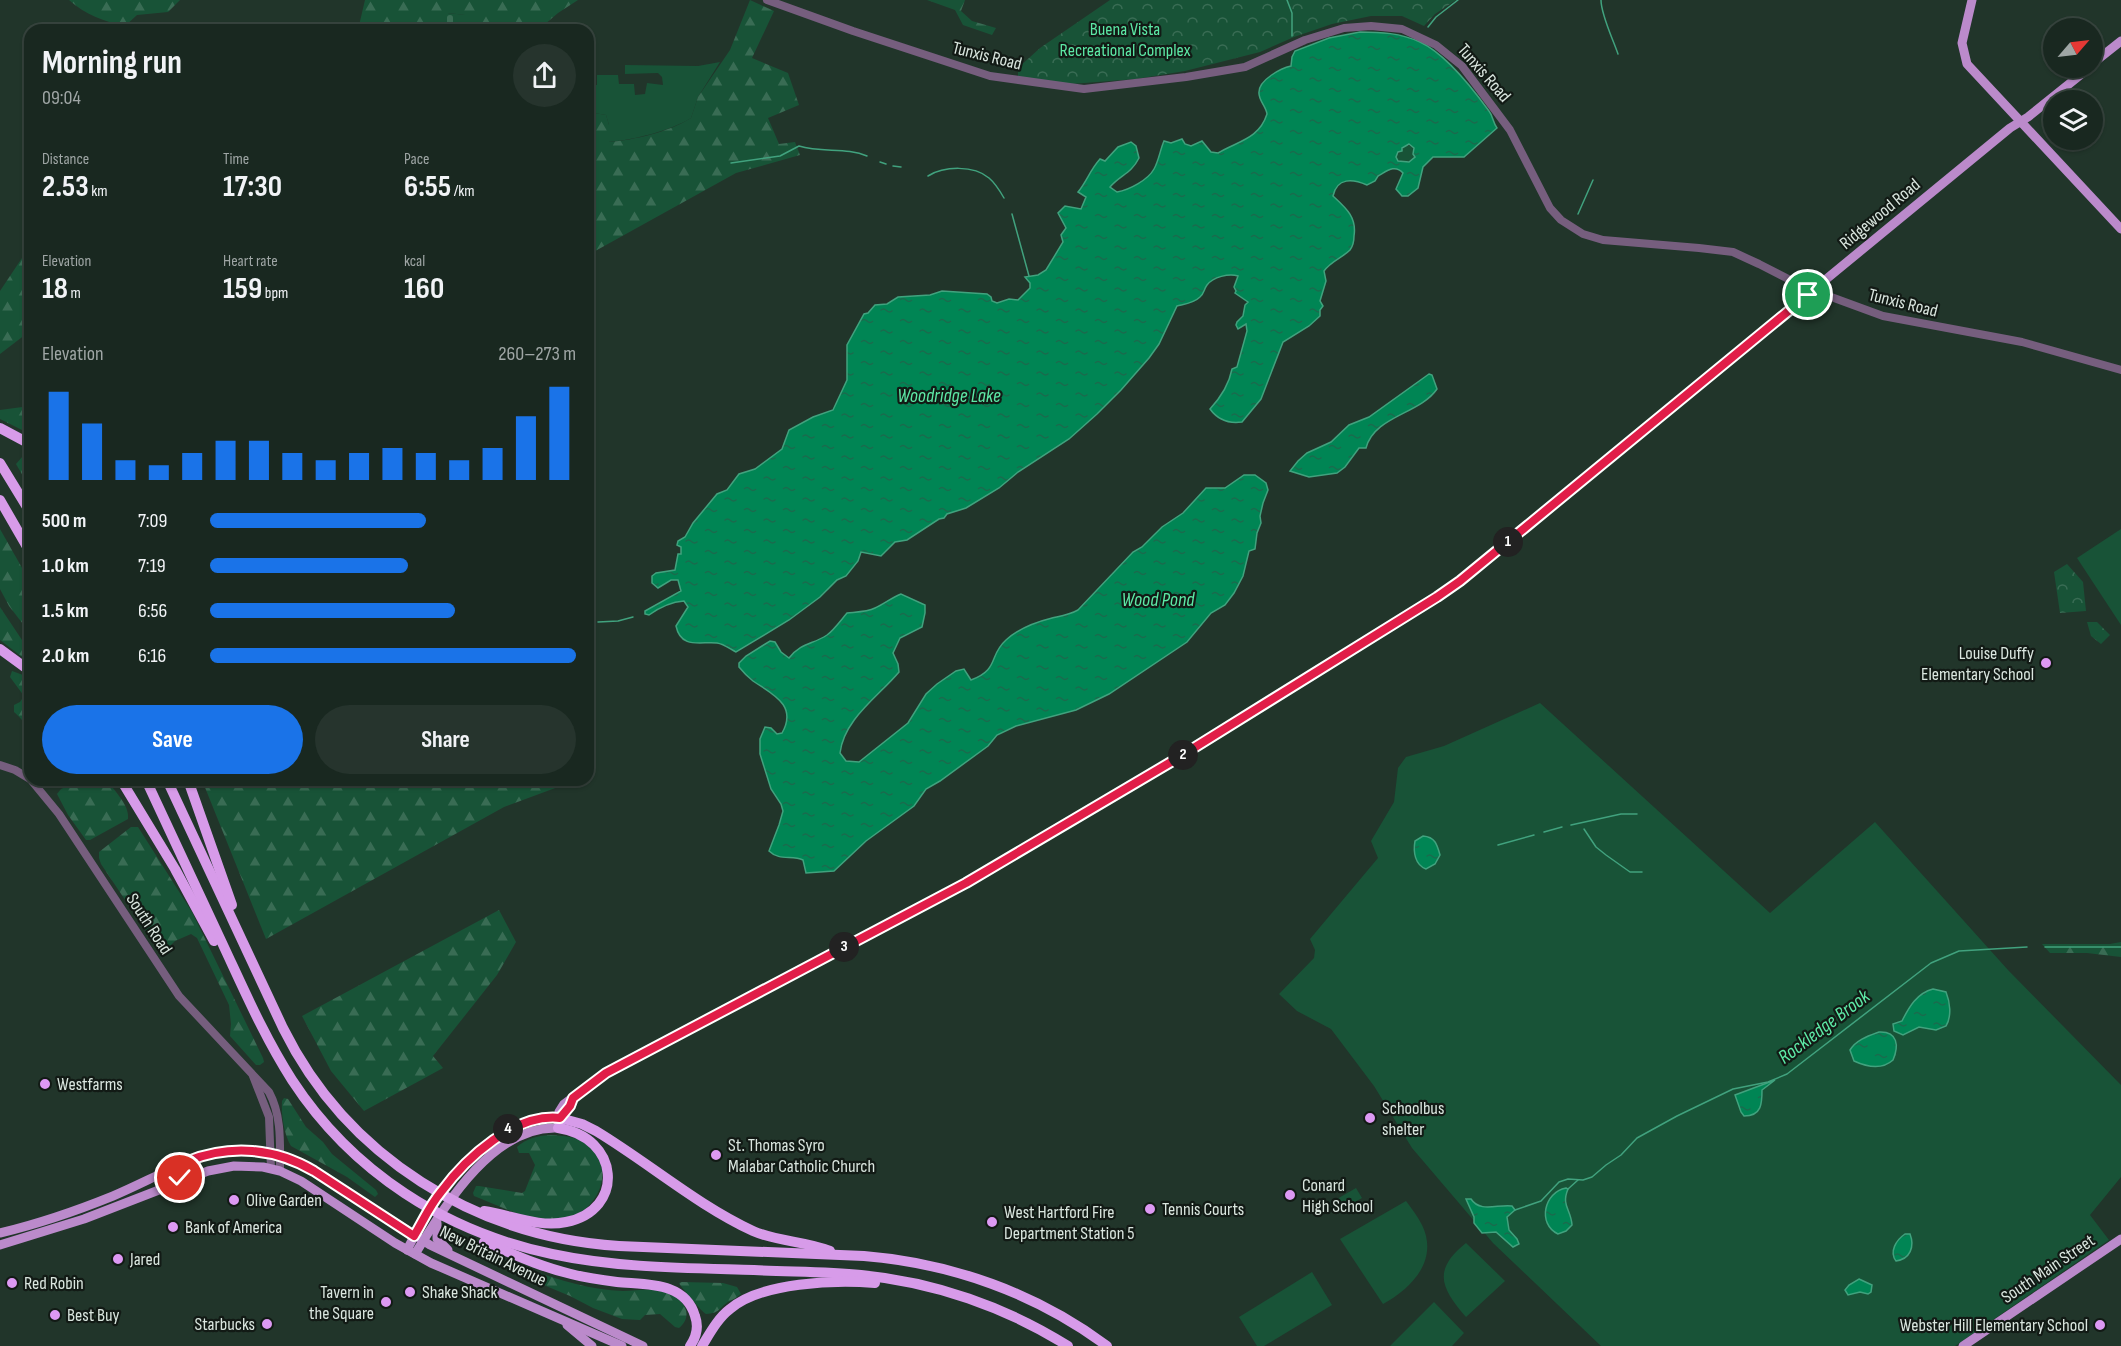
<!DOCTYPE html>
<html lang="en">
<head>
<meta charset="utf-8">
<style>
  body { margin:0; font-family:"Sofia Sans Condensed",sans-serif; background:#26342d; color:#f1f3f6; height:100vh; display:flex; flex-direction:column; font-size:22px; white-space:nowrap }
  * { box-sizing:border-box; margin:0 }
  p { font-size:20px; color:#9fa6a5 }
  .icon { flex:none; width:33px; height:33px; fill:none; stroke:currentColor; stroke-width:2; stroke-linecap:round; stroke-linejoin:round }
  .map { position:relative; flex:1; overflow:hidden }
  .sheet { position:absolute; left:24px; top:24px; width:570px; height:762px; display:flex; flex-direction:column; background:#192820; border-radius:18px; box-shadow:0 2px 4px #0004,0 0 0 2px #37443e }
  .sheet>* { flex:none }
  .needle { width:39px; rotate:62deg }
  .tools { position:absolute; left:2043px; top:18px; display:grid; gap:12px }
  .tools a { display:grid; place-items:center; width:60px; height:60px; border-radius:50%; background:#192820; box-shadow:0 2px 4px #0004,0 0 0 2px #37443e; font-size:30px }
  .pin { position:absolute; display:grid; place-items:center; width:51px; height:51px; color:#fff; margin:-26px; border:3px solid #fff; border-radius:50%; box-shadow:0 2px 6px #0007 }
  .km { position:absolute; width:30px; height:30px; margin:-15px; border-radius:50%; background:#222; color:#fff; font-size:16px; line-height:30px; text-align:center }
  .round { display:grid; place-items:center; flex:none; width:63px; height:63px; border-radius:32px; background:#26342d }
  .headline { display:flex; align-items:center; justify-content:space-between; height:102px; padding:0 18px }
  h1 { font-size:33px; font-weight:700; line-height:45px }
  .stats { display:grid; grid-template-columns:repeat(3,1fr); gap:9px; height:102px; padding:6px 18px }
  .stats div { display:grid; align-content:center }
  .stats b { font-size:30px; font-weight:700 }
  .stats small { font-size:16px; font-weight:400 }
  .stats p { font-size:16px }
  .chart { height:168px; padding:12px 18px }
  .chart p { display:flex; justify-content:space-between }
  .chart svg { width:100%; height:108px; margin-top:6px; stroke:#1a73e8; stroke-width:6 }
  .action { display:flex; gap:12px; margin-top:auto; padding:12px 18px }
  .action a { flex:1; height:69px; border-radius:36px; background:#1a73e8; color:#fff; font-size:24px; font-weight:700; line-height:69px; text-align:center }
  .action a+a { background:#26342d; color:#f1f3f6 }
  ul { padding:0 18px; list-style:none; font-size:20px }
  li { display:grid; grid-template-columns:96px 72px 1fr; align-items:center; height:45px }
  li i { height:15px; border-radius:8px; background:#1a73e8 }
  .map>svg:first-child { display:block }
  .grass { fill:#185337 }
  .forest { fill:url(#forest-firs) }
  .cemetery { fill:url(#cemetery-stones) }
  .park { fill:url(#park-crowns) }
  .water { fill:url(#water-ripples); stroke:#41a27e; stroke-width:1.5; fill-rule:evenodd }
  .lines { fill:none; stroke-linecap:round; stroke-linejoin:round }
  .stream { stroke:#41a27e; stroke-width:1.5 }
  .minor { stroke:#765e7e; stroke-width:8 }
  .major { stroke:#bb8acb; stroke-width:9 }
  .highway { stroke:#d79be9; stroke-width:10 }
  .route-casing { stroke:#fff; stroke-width:12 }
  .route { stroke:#e11d48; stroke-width:8 }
  .poi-dot { fill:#dd99f3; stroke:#121a15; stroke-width:2 }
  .labels { text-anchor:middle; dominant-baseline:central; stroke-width:4.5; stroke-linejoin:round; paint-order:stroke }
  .park-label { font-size:18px; fill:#5ce8a5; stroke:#121a15 }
  .street-label { font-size:18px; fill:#dae6df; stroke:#121a15 }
  .poi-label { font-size:18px; fill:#dae6df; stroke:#121a15; text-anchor:start }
  .water-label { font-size:20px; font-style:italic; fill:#5de9a6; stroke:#121a15 }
</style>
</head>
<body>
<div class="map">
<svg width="2121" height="1346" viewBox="0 0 2121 1346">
  <defs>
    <pattern id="forest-firs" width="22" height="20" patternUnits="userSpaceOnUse" patternTransform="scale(1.5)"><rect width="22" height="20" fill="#185337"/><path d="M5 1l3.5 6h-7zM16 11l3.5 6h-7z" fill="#396c54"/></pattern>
    <pattern id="cemetery-stones" width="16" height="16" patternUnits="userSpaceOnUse" patternTransform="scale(1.5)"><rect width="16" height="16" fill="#185337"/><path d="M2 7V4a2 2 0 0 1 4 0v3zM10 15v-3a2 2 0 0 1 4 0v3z" fill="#396c54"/></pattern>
    <pattern id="park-crowns" width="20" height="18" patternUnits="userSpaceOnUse" patternTransform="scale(1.5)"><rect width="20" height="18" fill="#185337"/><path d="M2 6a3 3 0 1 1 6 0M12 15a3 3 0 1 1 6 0" fill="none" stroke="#396c54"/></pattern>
    <pattern id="water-ripples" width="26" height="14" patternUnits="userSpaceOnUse" patternTransform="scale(1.5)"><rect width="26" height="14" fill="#008554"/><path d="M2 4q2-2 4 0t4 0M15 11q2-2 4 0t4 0" fill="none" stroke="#1a6b4d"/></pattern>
  </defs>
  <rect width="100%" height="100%" fill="#21352a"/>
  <g class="grass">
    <path d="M720,62L698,97L691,118C670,131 633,140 608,142L609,125L606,115L588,112V76L589,85H597V75H618L619,84H634L635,95L645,94L647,83L663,85L662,77L658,73L625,74V65L698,66Z"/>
    <polygon points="1406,145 1413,147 1413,154 1415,156 1412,161 1398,161 1396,157"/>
    <polygon points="2121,529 2121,625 2077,558"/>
    <polygon points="1540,703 1770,913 1875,822 2008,970 2121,1085 2121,1177 2090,1215 2109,1240 1955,1346 1601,1346 1493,1243 1412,1148 1374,1086 1331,1029 1297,1011 1279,994 1314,958 1315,950 1310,939 1378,858 1371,841 1394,802 1398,768 1406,757 1444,746"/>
    <polygon points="1356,1188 1362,1198 1343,1209 1337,1199"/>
    <path d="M1406,1201C1412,1209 1418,1217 1422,1225C1439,1260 1412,1288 1383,1304L1340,1239Z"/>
    <path d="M1466,1243L1505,1281L1466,1317C1441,1288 1432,1270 1466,1243Z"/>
    <polygon points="1312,1272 1332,1305 1264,1346 1257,1346 1239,1317"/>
    <polygon points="1434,1302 1464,1333 1452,1346 1390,1346"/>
  </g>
  <g class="forest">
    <path d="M69,0H180L168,12L137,15L125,26C103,21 86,15 69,0Z"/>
    <polygon points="365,0 578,0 558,13 538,30 465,30 465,15 448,13 447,29 452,30 358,30"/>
    <path d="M750,0L774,11L752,58L788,73L799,105L768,118L779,144L795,142L800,155L736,173L588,255V112L606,115L609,125V142C634,140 669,132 691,118L698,97L730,50Z"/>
    <polygon points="927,0 965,0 961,11 972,21 996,28 992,35 963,25 955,10"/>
    <polygon points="30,246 30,331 0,354 0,291"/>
    <polygon points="30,406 30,434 0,419 0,410"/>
    <polygon points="23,456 30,457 30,488 16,464"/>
    <polygon points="0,529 30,582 30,633 9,606 0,589"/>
    <polygon points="0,607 30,652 30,663 0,640"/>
    <path d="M12,671L23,675L30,683V747L26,744C27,729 27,723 14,712V705L20,702L24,696L10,677Z"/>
    <path d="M71,780H107C114,791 130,805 128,819L90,840H86L68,815L57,794L61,789L68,786Z"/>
    <polygon points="202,780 567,780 558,787 504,807 266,939"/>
    <polygon points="131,827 138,827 192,912 263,1058 264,1062 260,1065 256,1065 230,1036 231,1024 229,1005 197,938 191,934 175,941 170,946 156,946 101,864 99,858 99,852"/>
    <polygon points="499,910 516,942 497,975 433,1056 443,1068 364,1111 331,1071 302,1016"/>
    <polygon points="2121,942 2121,957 2087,953 2050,953 2042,944 2110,944"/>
    <path d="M284,1098L288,1099L306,1127L323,1142L332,1154L376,1190L378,1194L375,1197L347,1177L291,1146C284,1135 281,1114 282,1101Z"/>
    <path d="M551,1135C564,1136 576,1136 586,1144C617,1166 600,1210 567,1218C535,1226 503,1207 474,1196L473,1193L476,1186H479L522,1193L525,1191L535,1165L529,1153H519L517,1147C525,1139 539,1135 551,1135Z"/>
    <path d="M510,1263C546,1275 584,1290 623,1291C638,1291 659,1286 673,1295C687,1304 692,1317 679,1328L675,1327L660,1314L645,1315L640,1320L622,1319L593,1308L570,1296L510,1271L507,1267Z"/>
    <path d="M682,1282L723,1283L737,1287L741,1294C736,1298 734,1299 728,1302C718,1309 720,1313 706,1314C702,1312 681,1287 679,1283Z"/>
  </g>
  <polygon class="cemetery" points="447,13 466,15 465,30 447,30"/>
  <g class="park">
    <polygon points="1110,0 1456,0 1435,14 1424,26 1402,16 1371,16 1332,24 1294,37 1260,52 1185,71 1136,79 1058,85 1018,78 1018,68 1040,48"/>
    <polygon points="2067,564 2083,582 2086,611 2060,613 2054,572"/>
    <polygon points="2087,622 2097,622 2110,635 2101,644 2091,636"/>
  </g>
  <g class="water">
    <path d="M1360,32C1381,32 1400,33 1420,42C1444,53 1473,89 1489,111C1493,116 1493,123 1497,128L1464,157H1433L1423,167L1418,188L1408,196H1402L1396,189L1403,173C1395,164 1387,171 1378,176L1375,181L1367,185C1353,179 1337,177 1333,196C1346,208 1357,217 1354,236C1354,241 1353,246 1350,250C1342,258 1331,261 1324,271L1326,281L1320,301L1323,306L1320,310V316L1309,326L1283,342L1261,399L1242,422C1228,424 1218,420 1210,409C1221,397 1229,385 1232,369L1237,367L1247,331L1246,324L1238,329L1236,325L1237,322L1243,316L1245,305L1248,302L1235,293L1236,291L1234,287L1238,276C1229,273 1213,277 1207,285C1204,289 1204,294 1200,297C1194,303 1185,304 1177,306L1159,344L1149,358L1121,390L1097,414L1069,439L1018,472L999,488L966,508L947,514L944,518L939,519L907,540L895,542L881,556L861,552L858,561L846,576L837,580L820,597L789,620L736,652C730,649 724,644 717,643C702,641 681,650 676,626L688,607L684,601C670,602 660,607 649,615L645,614V611L681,591L678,580H671L658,588L652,583V576L656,573L675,570L678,554H681V547L677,545L678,541L685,537L693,523L717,494L727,490L739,474L755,469L782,449L789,430L813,417L833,410L847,380V345L864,314L868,313L875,305L887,304L898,297L930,295L942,291L987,294L991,297L992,301L997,303L1009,299L1018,300L1030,288V283L1025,277L1038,275L1046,270L1063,242L1061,235L1066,228L1058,213L1065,206L1081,209L1086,197L1078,192C1087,181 1090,170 1100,159L1105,161L1118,147L1131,142L1136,146L1139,158C1131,174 1120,175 1110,187L1117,192C1129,190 1148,180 1154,169C1159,160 1160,150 1164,141L1171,143L1182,139L1185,144L1191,146L1202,141L1211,152L1218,153C1238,141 1259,139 1267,114C1266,106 1258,100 1259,92C1259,80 1281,68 1291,66L1292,57L1295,51L1329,38ZM1409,144L1414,148L1413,154L1415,157L1409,162L1398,161L1396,157L1398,152L1402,151V148Z"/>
    <path d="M1429,374L1432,375L1437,389C1420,414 1374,416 1366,448H1359L1345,467L1337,473L1309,477L1290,471L1298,461L1307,453L1331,442L1349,425L1369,417Z"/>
    <path d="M1244,475H1255L1266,483L1268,490L1263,503L1260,516L1261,523L1257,533L1255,549L1249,551L1243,576L1234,593L1225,605L1211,613L1187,642L1109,694L1076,710L1016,726L997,735L988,746L940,781L926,789L914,806L866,841L834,871L806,873L803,860C792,855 779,861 769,851L779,825L783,811L781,804L771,789L760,754V739L765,727L771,728L777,734L782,733C798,705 772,694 753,681C748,677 743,672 739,667V663L746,656L770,641L775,642L781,652L789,658C802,642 812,645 827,635C834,630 841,620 847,613C856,612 867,612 875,608C884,604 891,598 901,594L925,605V613L922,627L900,638L893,653L898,664L899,672C879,696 844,719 840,753L846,761L859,762L908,723L926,694L937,684L956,671L964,669L971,680C1000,669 988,656 1006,640C1018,629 1036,622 1052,618C1061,616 1069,615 1078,610L1133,552L1142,547L1162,527L1183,513L1206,488H1225Z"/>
    <path d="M1423,836C1435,837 1437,844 1440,855L1435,864L1426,869C1415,865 1413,852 1415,841Z"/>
    <path d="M1933,989L1946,992C1950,1002 1952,1016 1946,1026L1936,1030L1919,1027L1903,1035L1894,1031L1893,1024L1902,1021C1909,1007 1917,993 1933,989Z"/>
    <path d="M1879,1032C1898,1031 1899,1046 1893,1060C1882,1070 1867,1067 1854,1061L1850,1050C1856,1040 1868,1036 1879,1032Z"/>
    <path d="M1775,1080L1762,1090C1762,1103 1762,1116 1744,1116L1741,1112L1735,1095Z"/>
    <path d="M1566,1188L1568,1189C1561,1206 1571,1209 1572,1225L1566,1231L1558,1234C1537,1224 1544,1192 1566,1188Z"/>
    <path d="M1466,1199H1471C1480,1213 1498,1204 1512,1206L1515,1210L1507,1217L1509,1230L1517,1239L1519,1244L1513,1247L1496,1232L1482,1233L1474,1223V1217Z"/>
    <path d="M1905,1234H1910C1915,1247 1910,1259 1896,1261C1889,1252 1896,1240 1905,1234Z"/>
    <polygon points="1859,1279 1872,1285 1871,1292 1868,1294 1860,1292 1848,1295 1845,1290 1849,1285"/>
  </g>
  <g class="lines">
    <g class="stream">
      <polyline points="1287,0 1292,13 1292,36"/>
      <path d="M1601,0C1601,15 1613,39 1618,54"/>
      <polyline points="1428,27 1436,17 1458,0"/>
      <polyline points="880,162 886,164"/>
      <path d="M731,163L780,156L799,146C822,153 847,147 867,156"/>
      <polyline points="893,166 901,167"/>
      <path d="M928,176C944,166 974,165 989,178C995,183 1000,191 1004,198"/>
      <polyline points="1012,214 1029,276"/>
      <polyline points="1578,214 1593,180"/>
      <polyline points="598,622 618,621 633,617"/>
      <polyline points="1571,825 1621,814 1637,814"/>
      <polyline points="1584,829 1596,847 1606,855 1630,872 1642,872"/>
      <polyline points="1544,832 1562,827"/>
      <polyline points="1498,845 1534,835"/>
      <polyline points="2045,947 2121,947"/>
      <polyline points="1568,1189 1578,1180"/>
      <polyline points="1515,1210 1541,1201 1559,1182 1568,1179 1583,1180 1592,1177 1606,1165 1621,1155 1637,1138 1677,1116 1733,1089 1768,1082 1787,1074 1931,963 1959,951 2027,947"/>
    </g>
    <g class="minor">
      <polyline points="767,0 853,31 990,76 1084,89 1186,77 1245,67 1305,40 1344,28 1371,26 1402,29 1436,45 1462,66 1510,130 1550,208 1561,220 1583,234 1603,240 1699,248 1733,252 1759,264 1804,287 1883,316 2022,342 2121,370"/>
      <polyline points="0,765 15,770 30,779"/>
      <path d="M31,780L59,814L179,996L269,1092C282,1116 280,1144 280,1171"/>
      <polyline points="253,1076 269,1117 271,1169"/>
    </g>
    <g class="major">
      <polyline points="1972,0 1962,43 1967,64 2121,229"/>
      <polyline points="2092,64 2121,41"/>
      <polyline points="437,1223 437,1239 448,1250"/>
      <path d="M0,1233C38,1224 76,1211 113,1196C179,1168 229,1128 303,1164L430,1245L643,1346"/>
      <polyline points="0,1245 84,1219 208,1171 234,1166 263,1167 280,1171 301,1181 395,1243 431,1263 622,1346"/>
      <path d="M407,1250C417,1231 427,1211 439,1194C464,1159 514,1113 560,1118L564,1114"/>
      <path d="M415,1254C445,1206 493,1125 558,1128L559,1112L564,1104L604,1074L975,878L1176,759L1448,590L2010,128L2028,117L2089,68"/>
      <polyline points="567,1325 592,1346"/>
      <polyline points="1963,1346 2121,1239"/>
    </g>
    <g class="highway">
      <polyline points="0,428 30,444"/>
      <polyline points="0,463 30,512"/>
      <polyline points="0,500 30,552"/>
      <polyline points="0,649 30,671"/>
      <polyline points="121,780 175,869 214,941"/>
      <path d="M146,780C172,836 198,892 224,947C245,992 265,1038 292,1080C352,1172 446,1232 552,1254C617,1268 688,1268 754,1270C790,1272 826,1271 861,1275C934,1282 1006,1307 1068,1346"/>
      <path d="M167,780L283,1028C347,1157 476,1237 619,1246L864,1256C951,1263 1036,1293 1107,1346"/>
      <polyline points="188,780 232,905"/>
      <path d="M560,1118L582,1124L596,1131C649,1163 697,1205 753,1231C778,1242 805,1241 830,1251"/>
      <path d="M484,1211C511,1215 539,1228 566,1222C626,1210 620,1137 558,1128"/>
      <path d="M484,1242C513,1254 541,1267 571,1274C586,1278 601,1280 617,1282C645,1285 685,1281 695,1316C699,1327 697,1336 690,1346"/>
      <path d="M702,1346C710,1333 718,1318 730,1309C761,1282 835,1280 875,1283"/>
    </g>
  </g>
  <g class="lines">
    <g class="route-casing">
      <path id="route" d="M180,1178L188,1161C231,1144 275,1148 314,1171L414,1236C423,1221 430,1205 441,1192C466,1158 515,1113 560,1118L570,1106L573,1098L606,1073L966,883L1176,759L1437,597L1460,581L1527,526L1808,295"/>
    </g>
    <use href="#route" class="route"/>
  </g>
  <g class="poi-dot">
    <circle cx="2046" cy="663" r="6"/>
    <circle cx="45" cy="1084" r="6"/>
    <circle cx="1370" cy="1118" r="6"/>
    <circle cx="716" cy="1155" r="6"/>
    <circle cx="1290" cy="1195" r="6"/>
    <circle cx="234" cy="1200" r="6"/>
    <circle cx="1150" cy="1209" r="6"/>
    <circle cx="992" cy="1222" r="6"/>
    <circle cx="173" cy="1227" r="6"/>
    <circle cx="118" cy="1259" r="6"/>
    <circle cx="12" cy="1283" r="6"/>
    <circle cx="410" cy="1292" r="6"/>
    <circle cx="386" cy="1302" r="6"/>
    <circle cx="55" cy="1315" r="6"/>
    <circle cx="267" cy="1324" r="6"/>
    <circle cx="2100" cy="1325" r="6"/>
  </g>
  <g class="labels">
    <g class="park-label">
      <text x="1125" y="29">Buena Vista<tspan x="1125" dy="21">Recreational Complex</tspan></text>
    </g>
    <g class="street-label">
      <text transform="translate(987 56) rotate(14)">Tunxis Road</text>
      <text transform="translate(1484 73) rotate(49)">Tunxis Road</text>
      <text transform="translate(1880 214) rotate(-40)">Ridgewood Road</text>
      <text transform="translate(1903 303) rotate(14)">Tunxis Road</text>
      <text transform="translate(149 924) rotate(57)">South Road</text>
      <text transform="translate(493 1256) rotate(26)">New Britain Avenue</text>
      <text transform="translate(2048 1269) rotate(-34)">South Main Street</text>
    </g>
    <g class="poi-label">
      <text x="2034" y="653" text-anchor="end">Louise Duffy<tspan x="2034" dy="21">Elementary School</tspan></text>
      <text x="57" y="1084">Westfarms</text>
      <text x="1382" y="1108">Schoolbus<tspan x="1382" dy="21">shelter</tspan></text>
      <text x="728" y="1145">St. Thomas Syro<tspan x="728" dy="21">Malabar Catholic Church</tspan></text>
      <text x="1302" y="1185">Conard<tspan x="1302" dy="21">High School</tspan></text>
      <text x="246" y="1200">Olive Garden</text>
      <text x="1162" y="1209">Tennis Courts</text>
      <text x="1004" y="1212">West Hartford Fire<tspan x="1004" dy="21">Department Station 5</tspan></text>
      <text x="185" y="1227">Bank of America</text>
      <text x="130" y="1259">Jared</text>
      <text x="24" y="1283">Red Robin</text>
      <text x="374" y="1292" text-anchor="end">Tavern in<tspan x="374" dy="21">the Square</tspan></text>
      <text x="422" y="1292">Shake Shack</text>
      <text x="67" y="1315">Best Buy</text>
      <text x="255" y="1324" text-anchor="end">Starbucks</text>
      <text x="2088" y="1325" text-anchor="end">Webster Hill Elementary School</text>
    </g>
    <g class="water-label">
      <text x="949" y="396">Woodridge Lake</text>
      <text x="1158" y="600">Wood Pond</text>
      <text transform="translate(1824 1027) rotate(-37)">Rockledge Brook</text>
    </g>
  </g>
</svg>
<div class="tools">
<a><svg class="needle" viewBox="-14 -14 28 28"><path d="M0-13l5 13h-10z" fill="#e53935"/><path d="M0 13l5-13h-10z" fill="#9fa6a5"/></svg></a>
<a><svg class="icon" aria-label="layers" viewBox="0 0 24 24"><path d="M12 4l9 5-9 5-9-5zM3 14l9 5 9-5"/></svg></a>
</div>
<div class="pin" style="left:1808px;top:295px;background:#1e9e55"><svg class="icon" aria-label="arrive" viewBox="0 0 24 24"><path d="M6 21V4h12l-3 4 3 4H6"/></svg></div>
<div class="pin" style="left:180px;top:1178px;background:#d93025"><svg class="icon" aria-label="check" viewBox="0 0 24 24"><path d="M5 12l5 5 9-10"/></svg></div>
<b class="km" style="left:1508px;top:542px">1</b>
<b class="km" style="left:1183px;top:755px">2</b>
<b class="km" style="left:844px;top:947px">3</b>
<b class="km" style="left:508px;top:1129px">4</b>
<section class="sheet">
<div class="headline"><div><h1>Morning run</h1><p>09:04</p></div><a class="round"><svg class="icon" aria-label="share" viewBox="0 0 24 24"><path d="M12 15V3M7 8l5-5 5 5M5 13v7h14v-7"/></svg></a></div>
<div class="stats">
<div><p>Distance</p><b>2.53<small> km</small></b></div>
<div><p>Time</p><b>17:30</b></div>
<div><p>Pace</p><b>6:55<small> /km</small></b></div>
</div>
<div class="stats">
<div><p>Elevation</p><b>18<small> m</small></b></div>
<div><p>Heart rate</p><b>159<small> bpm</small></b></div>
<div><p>kcal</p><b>160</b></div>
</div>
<div class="chart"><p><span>Elevation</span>260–273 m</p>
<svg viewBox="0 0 160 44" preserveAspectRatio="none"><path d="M5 44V8M15 44V21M25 44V36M35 44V38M45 44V33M55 44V28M65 44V28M75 44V33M85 44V36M95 44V33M105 44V31M115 44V33M125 44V36M135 44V31M145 44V18M155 44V6"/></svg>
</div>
<ul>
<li><b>500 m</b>7:09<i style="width:59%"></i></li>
<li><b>1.0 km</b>7:19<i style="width:54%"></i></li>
<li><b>1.5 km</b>6:56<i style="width:67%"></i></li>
<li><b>2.0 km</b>6:16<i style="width:100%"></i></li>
</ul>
<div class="action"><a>Save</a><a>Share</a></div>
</section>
</div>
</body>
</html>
